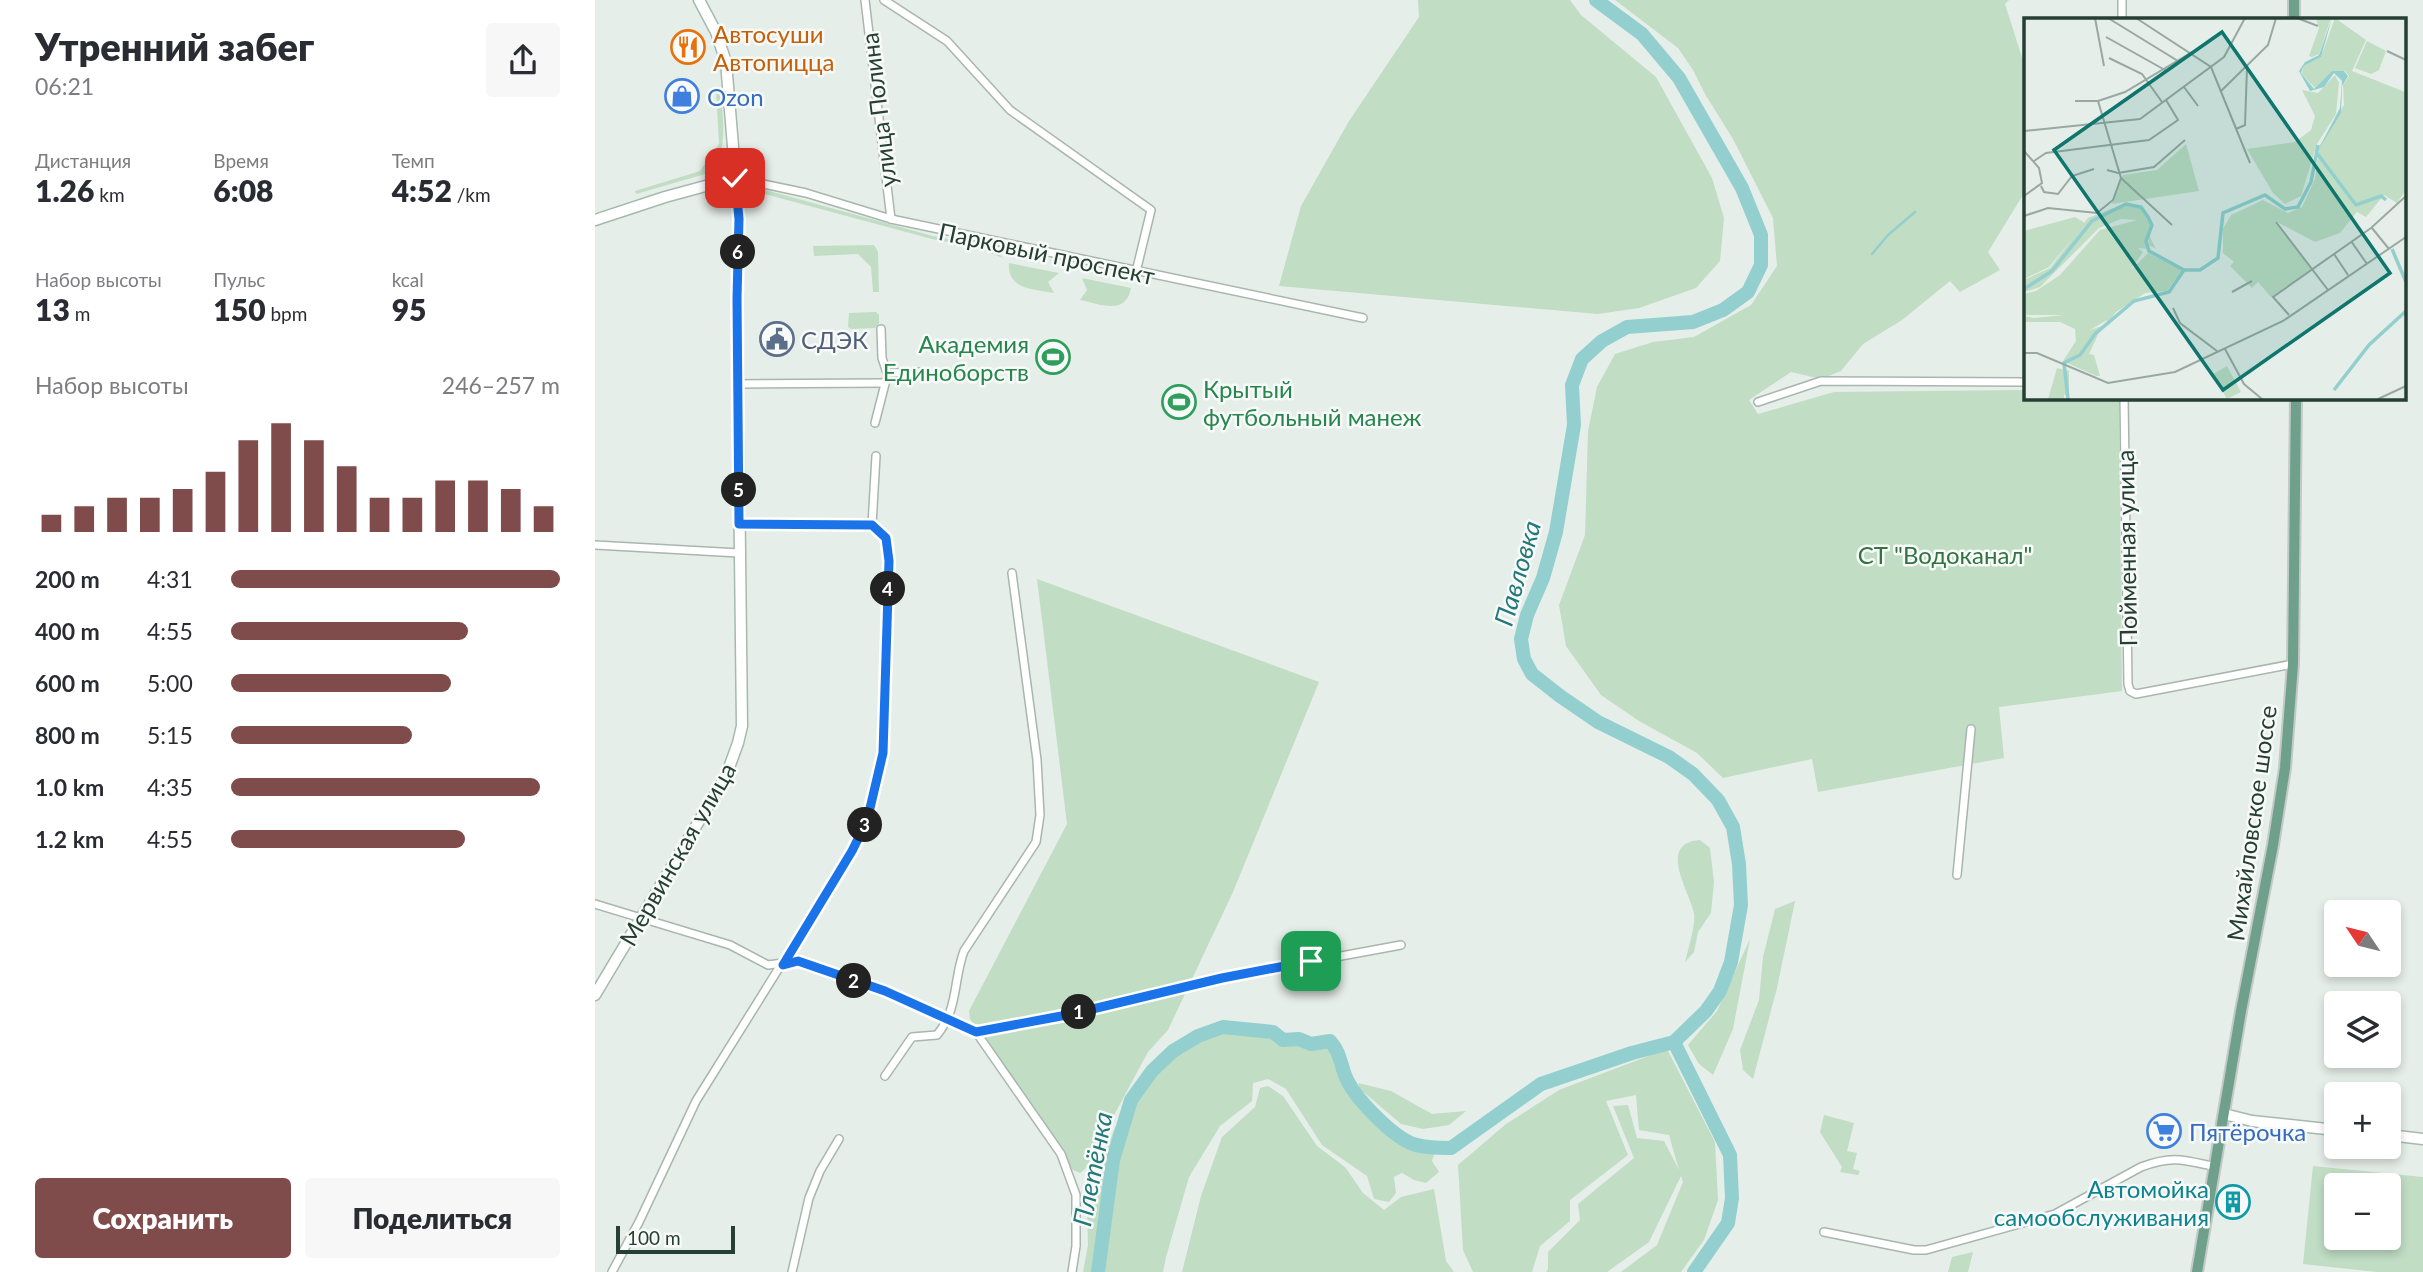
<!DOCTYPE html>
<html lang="ru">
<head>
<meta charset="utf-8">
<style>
  body { margin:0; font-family:Lato,sans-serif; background:#f7f7f7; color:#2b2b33; height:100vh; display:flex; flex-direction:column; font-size:26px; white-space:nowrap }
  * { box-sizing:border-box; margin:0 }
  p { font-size:23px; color:#7c7c81 }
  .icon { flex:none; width:38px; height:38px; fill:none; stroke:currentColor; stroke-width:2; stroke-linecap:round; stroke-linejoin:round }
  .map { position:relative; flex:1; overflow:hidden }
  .panel { display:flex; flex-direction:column; background:#fff; width:595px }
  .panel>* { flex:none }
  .needle { width:46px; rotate:305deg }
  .tools { position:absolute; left:1729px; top:900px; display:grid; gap:14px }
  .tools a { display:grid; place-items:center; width:77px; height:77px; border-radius:7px; background:#fff; box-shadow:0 4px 10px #0003; font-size:35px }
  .scale { position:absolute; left:21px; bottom:18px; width:119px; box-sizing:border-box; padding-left:7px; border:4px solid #263f34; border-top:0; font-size:19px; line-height:24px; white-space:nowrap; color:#263f34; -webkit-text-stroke:5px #f7faf8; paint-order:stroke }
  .pin { position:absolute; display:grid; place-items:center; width:60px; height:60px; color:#fff; margin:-30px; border-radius:14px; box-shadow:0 4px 10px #0006 }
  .km { position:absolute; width:35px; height:35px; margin:-18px; border-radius:50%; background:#222; color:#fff; font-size:19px; line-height:35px; text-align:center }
  .round { display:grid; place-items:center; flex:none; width:74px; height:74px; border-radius:7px; background:#f7f7f7 }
  .headline { display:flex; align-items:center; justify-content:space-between; height:119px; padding:0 35px }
  h1 { font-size:38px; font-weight:800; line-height:52px }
  .stats { display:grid; grid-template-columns:repeat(3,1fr); gap:10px; height:119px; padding:7px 35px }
  .stats div { display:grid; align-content:center }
  .stats b { font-size:30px; font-weight:800 }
  .stats small { font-size:19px; font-weight:400 }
  .stats p { font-size:19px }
  .chart { height:196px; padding:14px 35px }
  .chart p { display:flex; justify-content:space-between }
  .chart svg { width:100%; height:126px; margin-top:7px; stroke:#804b4b; stroke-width:6 }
  .cta { display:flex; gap:14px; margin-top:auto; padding:14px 35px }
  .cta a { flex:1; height:80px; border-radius:7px; background:#804b4b; color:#fff; font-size:28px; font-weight:800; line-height:80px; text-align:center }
  .cta a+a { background:#f7f7f7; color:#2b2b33 }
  ul { padding:0 35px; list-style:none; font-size:23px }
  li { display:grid; grid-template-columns:112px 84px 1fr; align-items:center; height:52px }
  li i { height:18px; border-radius:9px; background:#804b4b }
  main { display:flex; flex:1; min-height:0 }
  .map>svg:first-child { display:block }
  .green { fill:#c1ddc4; fill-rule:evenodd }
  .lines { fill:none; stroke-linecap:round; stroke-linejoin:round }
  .stream { stroke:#92cfce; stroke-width:2.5 }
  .river { stroke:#92cfce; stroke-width:14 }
  .street-casing { stroke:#a9b6af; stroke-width:10 }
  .secondary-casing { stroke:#a5b9af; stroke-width:13 }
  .primary-casing { stroke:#c2c9c6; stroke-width:14 }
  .street { stroke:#fff; stroke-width:7 }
  .secondary { stroke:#fff; stroke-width:10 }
  .primary { stroke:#6ea08b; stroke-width:10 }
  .route-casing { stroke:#fff; stroke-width:14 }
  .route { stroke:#1a73e8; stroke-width:9 }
  .labels { text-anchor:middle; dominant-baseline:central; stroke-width:5; stroke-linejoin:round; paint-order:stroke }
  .food-label { font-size:24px; fill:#c56008; stroke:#f7faf8; text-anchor:start }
  .shop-label { font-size:24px; fill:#366cbe; stroke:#f7faf8; text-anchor:start }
  .street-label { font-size:24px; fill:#263f34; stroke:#f7faf8 }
  .service-label { font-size:24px; fill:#4e5e75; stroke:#f7faf8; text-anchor:start }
  .leisure-label { font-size:24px; fill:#27864d; stroke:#f7faf8; text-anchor:end }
  .park-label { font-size:24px; fill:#327441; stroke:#f7faf8 }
  .culture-label { font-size:24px; fill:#0d838f; stroke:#f7faf8; text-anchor:end }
  .water-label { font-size:26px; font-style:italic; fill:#237878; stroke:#f7faf8 }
  .inset-river { fill:none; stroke:#92cfce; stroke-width:3.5 }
  .inset-road { fill:none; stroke:#99a8a1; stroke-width:2 }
  .view { fill:#0f766e; fill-opacity:0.15; stroke:#0f766e; stroke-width:3.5 }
  .inset-edge { fill:none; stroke:#263f34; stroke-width:3.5 }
</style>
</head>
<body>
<main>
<section class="panel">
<div class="headline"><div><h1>Утренний забег</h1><p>06:21</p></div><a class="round"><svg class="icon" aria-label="share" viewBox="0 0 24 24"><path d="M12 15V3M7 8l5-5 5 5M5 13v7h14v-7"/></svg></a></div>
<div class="stats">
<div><p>Дистанция</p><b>1.26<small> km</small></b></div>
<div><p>Время</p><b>6:08</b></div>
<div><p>Темп</p><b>4:52<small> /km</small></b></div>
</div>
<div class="stats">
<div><p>Набор высоты</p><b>13<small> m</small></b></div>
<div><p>Пульс</p><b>150<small> bpm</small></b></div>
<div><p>kcal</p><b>95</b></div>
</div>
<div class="chart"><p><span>Набор высоты</span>246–257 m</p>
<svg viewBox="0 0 160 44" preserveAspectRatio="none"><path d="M5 44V38M15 44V35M25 44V32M35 44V32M45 44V29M55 44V23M65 44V12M75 44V6M85 44V12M95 44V21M105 44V32M115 44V32M125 44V26M135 44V26M145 44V29M155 44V35"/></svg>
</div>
<ul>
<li><b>200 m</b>4:31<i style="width:100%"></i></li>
<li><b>400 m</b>4:55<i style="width:72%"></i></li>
<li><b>600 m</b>5:00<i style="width:67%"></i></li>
<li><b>800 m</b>5:15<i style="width:55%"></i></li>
<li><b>1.0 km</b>4:35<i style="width:94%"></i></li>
<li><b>1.2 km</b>4:55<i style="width:71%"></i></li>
</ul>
<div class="cta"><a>Сохранить</a><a>Поделиться</a></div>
</section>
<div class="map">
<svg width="1828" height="1272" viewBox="0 0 1828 1272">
  <rect width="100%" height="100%" fill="#e6eee9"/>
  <g class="green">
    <polygon points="823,0 975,0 986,15 1061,77 1117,178 1129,218 1125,261 1101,288 1044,308 1003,314 684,286 706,206 754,121 824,17"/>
    <polygon points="1020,0 1414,0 1410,4 1431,70 1431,190 1393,252 1405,270 1365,292 1355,281 1307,320 1268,344 1246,371 1226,379 1196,372 1154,400 1163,414 1239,392 1431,390 1431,397 1524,397 1527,691 1404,707 1409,758 1223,792 1217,759 1128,778 1102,753 1044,721 1006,695 971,646 964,605 990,535 993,431 1002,387 1020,354 1058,342 1099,337 1156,305 1182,266 1178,218 1138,139 1110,94 1098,70 1083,48"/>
    <path d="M121,90H126C127,117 134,149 117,172L41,194L40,191L105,171L124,144Z"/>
    <polygon points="160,187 338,236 399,248 408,258 383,248 337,239 159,191"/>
    <polygon points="279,245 283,252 284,292 278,292 276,267 263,254 219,256 218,246"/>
    <path d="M414,263L464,273L453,282L459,293C439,289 412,290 414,263Z"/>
    <path d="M487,278L536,288C531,316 505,304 485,300L492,290Z"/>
    <polygon points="281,312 284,315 284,324 280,328 256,329 253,327 254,313"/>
    <polygon points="442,579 724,682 638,892 573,1030 553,1052 490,1169 485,1173 478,1170 375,1019 374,1011 472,824"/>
    <path d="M1105,840L1115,848L1119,882L1116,913L1103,932L1099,952L1090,962C1093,950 1101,924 1099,913C1094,890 1062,843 1105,840Z"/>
    <polygon points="1200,901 1182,988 1158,1079 1148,1070 1145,1050 1164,1000 1168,957 1180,909"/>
    <polygon points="1155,939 1138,1029 1118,1075 1104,1064 1093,1045 1122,1011"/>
    <path d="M628,1027L678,1032L688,1040L704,1039L716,1044L735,1041C745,1052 745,1062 750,1076C758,1097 798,1137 819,1144C826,1147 834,1147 841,1148L837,1161L844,1172L831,1183L819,1180L807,1173L799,1177L801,1193L794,1202L779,1199L772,1176L727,1145L691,1089L673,1079L658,1083L657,1101L625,1126L594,1177L571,1257L568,1272H488L493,1245L492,1201L520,1127L531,1117L536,1100L557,1071L578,1051L603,1036Z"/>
    <polygon points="1072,1049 1120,1142 1123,1200 1109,1240 1086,1272 1026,1272 1062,1245 1088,1182 1086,1176 1054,1242 1012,1272 951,1272 953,1269 953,1252 985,1220 983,1204 1039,1158 1018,1106 1033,1105 1042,1138 1069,1141 1084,1170 1074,1135 1044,1130 1041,1095 1011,1101 1033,1155 975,1200 975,1221 945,1246 937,1272 878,1272 868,1250 863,1165 911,1124 964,1090"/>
    <polygon points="763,1083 796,1091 837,1114 871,1111 854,1125 828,1129 806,1124 765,1089"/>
    <polygon points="673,1086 688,1096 722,1146 750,1167 768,1193 789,1210 806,1197 839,1189 851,1261 859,1272 587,1272 606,1196 627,1137 660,1107 665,1088"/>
    <polygon points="1229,1115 1259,1123 1252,1151 1262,1153 1258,1169 1265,1171 1263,1175 1245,1172 1247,1167 1225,1132"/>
    <path d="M1718,1166L1828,1177V1272H1782L1708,1264ZM1741,1185H1794V1237H1741Z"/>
    <polygon points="1378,1252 1373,1272 1353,1272 1357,1257"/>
  </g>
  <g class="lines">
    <polyline class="stream" points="1277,254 1293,235 1320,212"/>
    <g class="river">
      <polyline points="1079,1042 1135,1155 1137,1198 1133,1223 1099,1272"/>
      <path d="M503,1272L518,1160L536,1100L557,1071L578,1051L603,1036L628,1027L678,1032L688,1040L704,1039L716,1044L735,1041C745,1052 745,1062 750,1075C758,1097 797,1136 818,1144C830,1148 845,1148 856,1148L946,1084L1037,1053L1079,1042L1111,1011L1125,991L1136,962L1146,905L1144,864L1138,827L1123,800L1098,774L1074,757L1003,722L965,696L937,674L929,659L926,639L932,615L948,578L961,532L979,425L977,385L987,359L1007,341L1032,327L1098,322L1128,310L1153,292L1166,265V235L1147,188L1084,78L1047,34L1001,0"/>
    </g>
    <g class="street-casing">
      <g id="street">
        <polyline points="270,0 296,219"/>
        <polyline points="289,0 352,41 415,110 556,210 541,272"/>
        <polyline points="1527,0 1527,19"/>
        <polyline points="140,178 211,193 296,219 768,318"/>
        <polyline points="286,329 287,358 292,373 327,372"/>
        <polyline points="143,384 290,383"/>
        <polyline points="1529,397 1533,684 1535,691 1541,694 1698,664"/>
        <polyline points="1163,402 1226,381 1431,382"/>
        <polyline points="280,423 291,380"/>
        <polyline points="277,525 281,456"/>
        <polyline points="0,545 144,553"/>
        <polyline points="1362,875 1376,729"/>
        <polyline points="0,904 135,945 173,965 203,961 310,999 381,1032 466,1154 481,1195 481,1246 477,1272"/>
        <polyline points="381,1032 477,1014 627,978 806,945"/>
        <path d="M290,1076L317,1037L342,1035C364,1008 358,980 369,951L441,842L445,815L442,760L417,573"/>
        <path d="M1229,1232L1319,1250H1331L1460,1214L1546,1167C1578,1155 1589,1160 1621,1167"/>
        <polyline points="17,1272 44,1222 101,1101 257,851 272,821 288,753 294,561 291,538 277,525 144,524"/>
        <polyline points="197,1272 214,1198 225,1171 244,1139"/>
      </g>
    </g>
    <g class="secondary-casing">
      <g id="secondary">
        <polyline points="0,220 70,197 140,178"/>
        <polyline points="0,995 131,776 143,743 147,726 142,298 144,219 131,62 121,32 104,0"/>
        <polyline points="1629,1114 1657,1121 1741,1130"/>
        <polyline points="1794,1135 1828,1139"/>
      </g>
    </g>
    <g class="primary-casing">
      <g id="primary">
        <polyline points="1699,19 1699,0"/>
        <polyline points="1602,1272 1646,1011 1678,845 1690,768 1698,664 1701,397"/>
      </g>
    </g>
    <use href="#street" class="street"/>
    <use href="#secondary" class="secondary"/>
    <use href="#primary" class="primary"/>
  </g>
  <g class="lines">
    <g class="route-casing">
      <polyline id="route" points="140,178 144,219 142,298 144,524 277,525 291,538 294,561 288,753 272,821 257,851 188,965 203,961 290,991 381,1032 477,1014 627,978 716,961"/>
    </g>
    <use href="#route" class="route"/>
  </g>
  <defs>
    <g id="restaurant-ring" transform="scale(1.75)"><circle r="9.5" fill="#f7faf8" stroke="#e8710a" stroke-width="1.5"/><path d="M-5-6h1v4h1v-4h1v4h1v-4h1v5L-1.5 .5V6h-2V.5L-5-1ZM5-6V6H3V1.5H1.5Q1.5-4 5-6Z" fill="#e8710a"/></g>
    <g id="shop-ring" transform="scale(1.75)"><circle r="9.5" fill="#f7faf8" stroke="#3f7fe0" stroke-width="1.5"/><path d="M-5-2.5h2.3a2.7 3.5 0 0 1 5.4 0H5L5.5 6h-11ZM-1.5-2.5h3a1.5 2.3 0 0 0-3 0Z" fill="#3f7fe0"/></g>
    <g id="civic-ring" transform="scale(1.75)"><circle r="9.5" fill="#f7faf8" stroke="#5c6f8a" stroke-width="1.5"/><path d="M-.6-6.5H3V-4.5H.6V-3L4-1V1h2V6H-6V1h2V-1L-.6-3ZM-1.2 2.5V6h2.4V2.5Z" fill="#5c6f8a"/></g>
    <g id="stadium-ring" transform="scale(1.75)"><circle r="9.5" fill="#f7faf8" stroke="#2e9e5b" stroke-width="1.5"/><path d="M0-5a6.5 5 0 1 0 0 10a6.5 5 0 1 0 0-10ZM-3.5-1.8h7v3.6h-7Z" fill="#2e9e5b"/></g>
    <g id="supermarket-ring" transform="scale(1.75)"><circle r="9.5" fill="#f7faf8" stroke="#3f7fe0" stroke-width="1.5"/><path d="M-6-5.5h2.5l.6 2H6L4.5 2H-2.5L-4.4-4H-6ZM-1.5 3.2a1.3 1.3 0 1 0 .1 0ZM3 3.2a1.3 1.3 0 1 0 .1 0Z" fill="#3f7fe0"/></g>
    <g id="building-ring" transform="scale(1.75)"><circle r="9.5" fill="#f7faf8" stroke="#0f9aa8" stroke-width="1.5"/><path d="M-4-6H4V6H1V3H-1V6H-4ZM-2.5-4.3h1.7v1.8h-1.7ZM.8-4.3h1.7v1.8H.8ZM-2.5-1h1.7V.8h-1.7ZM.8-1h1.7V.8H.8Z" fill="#0f9aa8"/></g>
  </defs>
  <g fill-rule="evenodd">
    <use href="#restaurant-ring" x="93" y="47"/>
    <use href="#shop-ring" x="87" y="96"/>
    <use href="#civic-ring" x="182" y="339"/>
    <use href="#stadium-ring" x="458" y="357"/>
    <use href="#stadium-ring" x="584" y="402"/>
    <use href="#supermarket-ring" x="1569" y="1131"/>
    <use href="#building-ring" x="1638" y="1202"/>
  </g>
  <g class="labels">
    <g class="food-label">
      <text x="118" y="33">Автосуши<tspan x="118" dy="28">Автопицца</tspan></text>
    </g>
    <g class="shop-label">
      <text x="112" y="96">Ozon</text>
      <text x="1594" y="1131">Пятёрочка</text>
    </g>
    <g class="street-label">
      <text transform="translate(283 110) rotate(-97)">улица Полина</text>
      <text transform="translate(452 253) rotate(12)">Парковый проспект</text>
      <text transform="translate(1531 548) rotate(-91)">Пойменная улица</text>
      <text transform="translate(1656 823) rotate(-82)">Михайловское шоссе</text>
      <text transform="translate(82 854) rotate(-60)">Мервинская улица</text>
    </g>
    <g class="service-label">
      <text x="206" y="339">СДЭК</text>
    </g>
    <g class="leisure-label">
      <text x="434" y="343">Академия<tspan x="434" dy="28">Единоборств</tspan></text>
      <text x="608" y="388" text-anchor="start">Крытый<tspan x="608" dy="28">футбольный манеж</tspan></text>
    </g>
    <g class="park-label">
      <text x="1350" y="554">СТ "Водоканал"</text>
    </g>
    <g class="culture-label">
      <text x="1614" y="1188">Автомойка<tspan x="1614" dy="28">самообслуживания</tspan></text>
    </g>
    <g class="water-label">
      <text transform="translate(922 573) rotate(-74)">Павловка</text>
      <text transform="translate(497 1169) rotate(-79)">Плетёнка</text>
    </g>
  </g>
  <g transform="translate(1429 18)">
    <rect width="382" height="382" fill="#e6eee9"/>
    <path d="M292,0H307L295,36L288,39L285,38L295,10ZM311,0L342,22L328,53L381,74L382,172L373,185L360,177L342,199L333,194L316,215L291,224L251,203L287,251L247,279L234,264L228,270L206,248L210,244L199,235V211L207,197L239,182L264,195L278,189L291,161L295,129L320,87L319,67L325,58L321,53H308L291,70L278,56L280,48L297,39ZM343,23L362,33L355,52L347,56L331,50ZM311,57L315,65L312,96L293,126L277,178L261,186L249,175L223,131L271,124L287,112L291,98L278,72L294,75ZM162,126L175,173L88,186L99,157L133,152ZM97,187L117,189L128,207L124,215L132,231L125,227L124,216V231L114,230L119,234L107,252L124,235L158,252L143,273L121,275L92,294L83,306V302L66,312L78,308L65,336L70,337L76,358H72L39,343L52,323L51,311L36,304H0V298L10,300L40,297H0V276L12,273L36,257L76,212L113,202L97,201L75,210L16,269L0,274V262L26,250L64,200ZM51,199L61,205L25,249L0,261V213ZM203,348L217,374L203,381L189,356ZM33,350L45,353V381L40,376V381H24Z" fill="#c1ddc4"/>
    <path d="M308,0L297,39L280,48L277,55L290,71L308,53H320L324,58L318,68L317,95L293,134L316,90L318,63L310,55L300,69L286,73L275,53L281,44L295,37Z" fill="#92cfce"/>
    <path class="inset-river" d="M292,134L332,187L357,178L362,182M368,231L382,264M160,252H176L194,240L199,195L241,177L261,191L274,189L287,164L294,127M0,271L28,253L68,203L102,186L117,189L124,199L128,207L122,223L125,233L160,252M310,372L345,327L382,293M44,381L40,345L56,337L71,316L110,283L145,274L160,252"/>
    <path class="inset-road" d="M71,0L80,48M84,0L154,43M112,0L187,49L226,145M273,0L294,8M82,19L141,52M363,33L382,42M85,40L118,56L138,84M160,69L174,88M196,74L244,27L252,0M51,83H74L101,74L168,34M212,111L221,107L223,50M0,113L116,101L200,39L221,0M0,133L15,150L18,165L0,178M10,143L22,135L125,122L154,102L142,82M83,152L94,155L130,149L161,122M97,160L148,207M17,168L20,174L34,176L48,158L70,151M0,198L24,190L73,195L89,182L97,160L74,83M252,204L304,272M348,210L365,231M327,223L343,246M310,236L324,257M208,274L228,263M149,290L156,305L193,333M265,297L249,279L347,210L382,178M201,331L220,366L238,381M0,335H13L84,365L151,354L259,303L382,219M354,381L382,368"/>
    <path class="view" d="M198,14L366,255L199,372L30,132Z"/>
    <rect width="382" height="382" class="inset-edge"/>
  </g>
</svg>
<div class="tools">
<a><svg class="needle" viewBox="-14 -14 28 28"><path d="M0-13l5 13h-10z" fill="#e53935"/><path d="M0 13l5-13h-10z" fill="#7c7c81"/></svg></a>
<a><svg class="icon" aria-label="layers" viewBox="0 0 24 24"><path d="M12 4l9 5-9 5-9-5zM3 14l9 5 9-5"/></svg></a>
<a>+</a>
<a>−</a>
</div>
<div class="scale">100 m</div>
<div class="pin" style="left:716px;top:961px;background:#1e9e55"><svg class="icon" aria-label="arrive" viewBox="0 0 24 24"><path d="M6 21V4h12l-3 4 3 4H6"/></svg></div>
<div class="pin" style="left:140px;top:178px;background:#d93025"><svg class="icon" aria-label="check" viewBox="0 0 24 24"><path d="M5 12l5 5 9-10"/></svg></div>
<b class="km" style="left:484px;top:1012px">1</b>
<b class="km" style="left:259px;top:981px">2</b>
<b class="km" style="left:270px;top:825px">3</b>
<b class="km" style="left:293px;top:589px">4</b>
<b class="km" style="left:144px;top:490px">5</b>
<b class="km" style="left:143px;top:252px">6</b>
</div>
</main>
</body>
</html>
